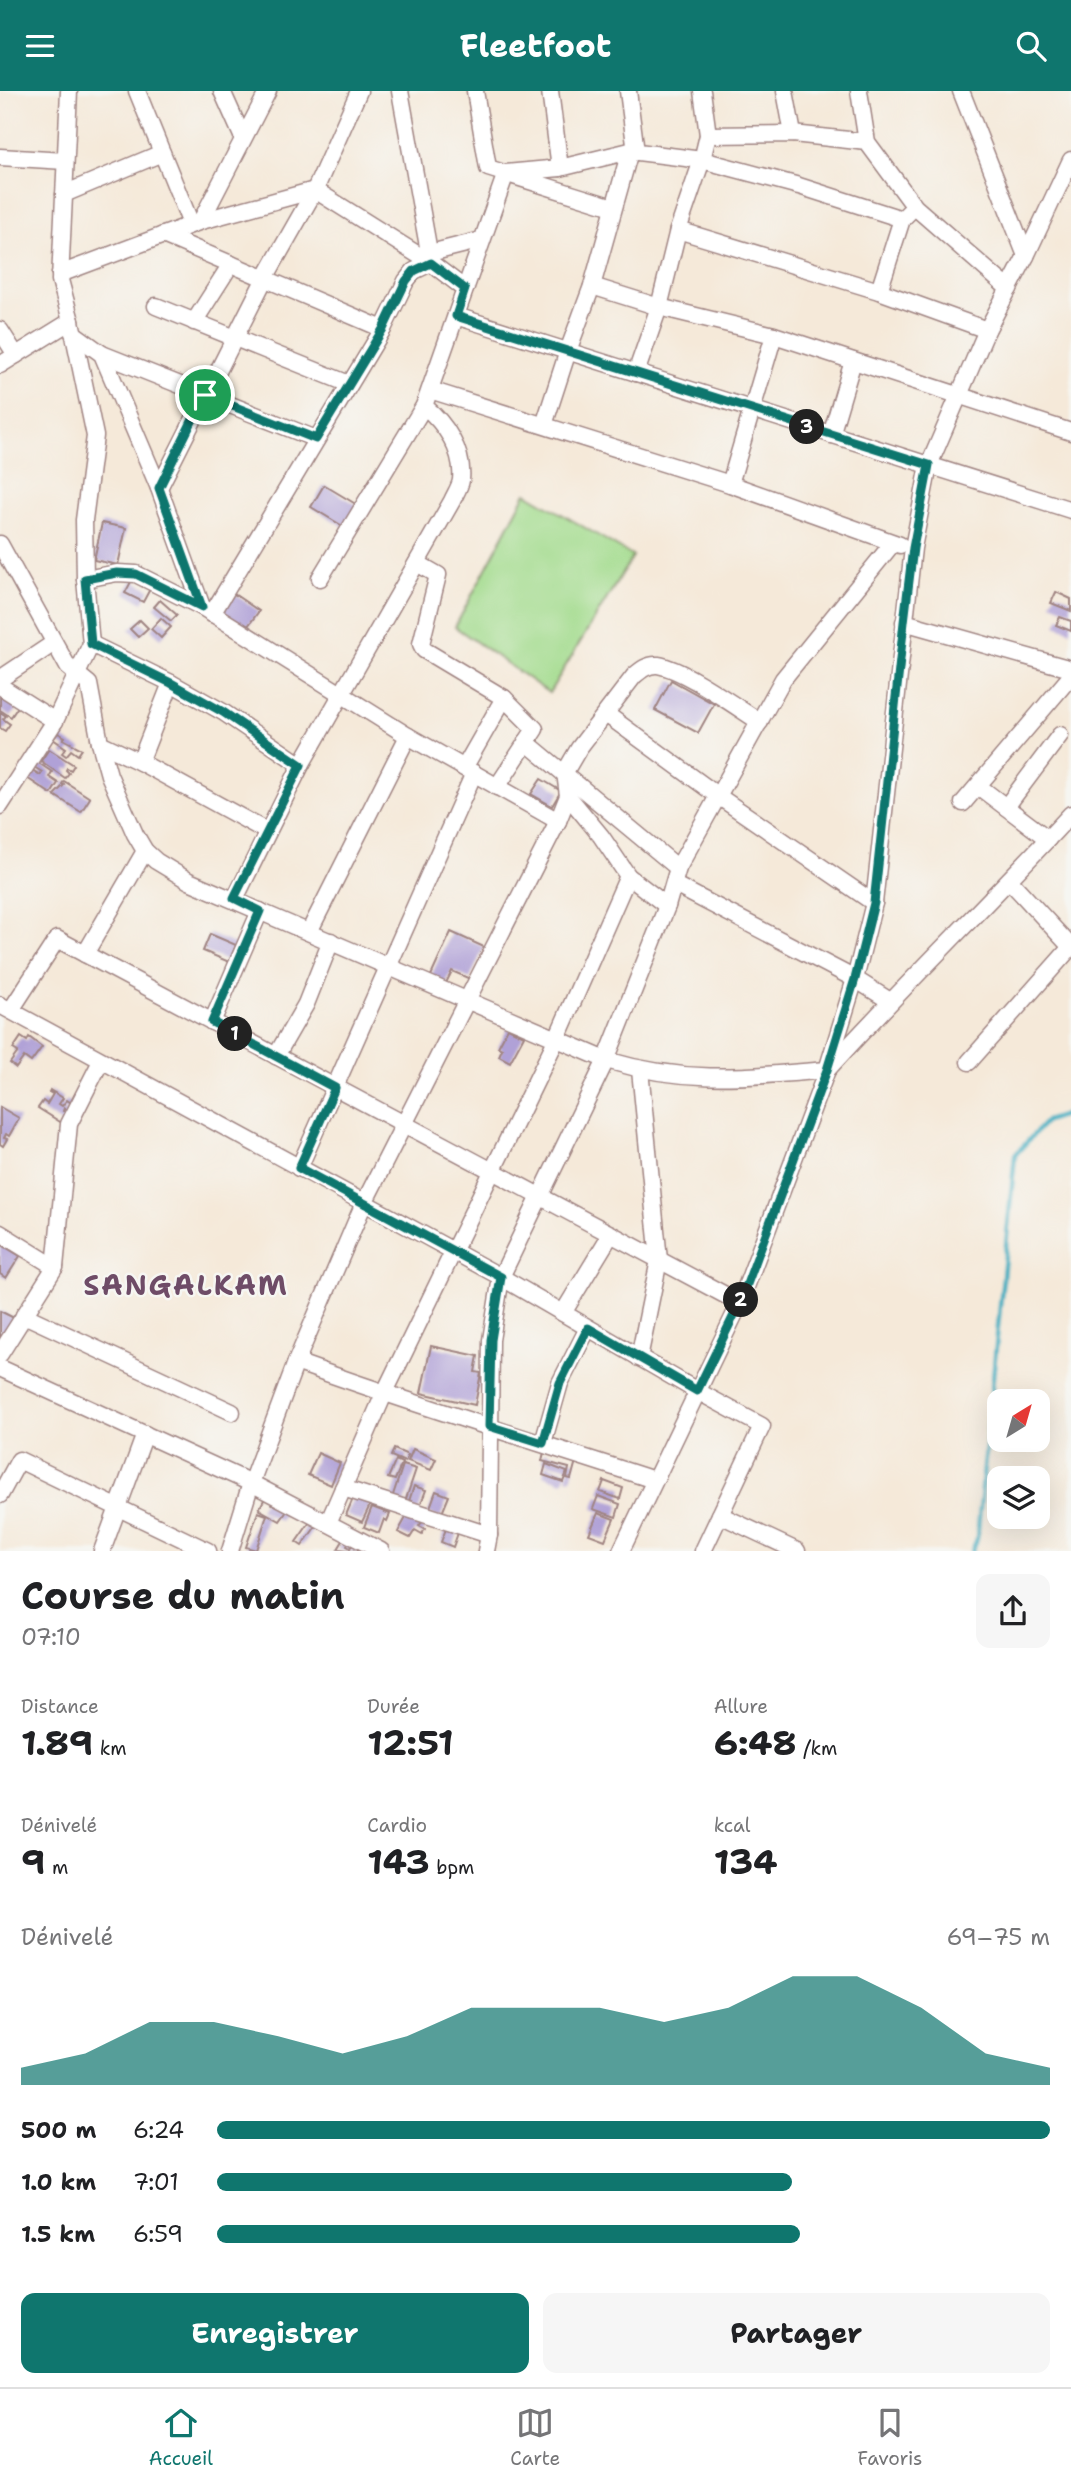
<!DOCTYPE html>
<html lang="fr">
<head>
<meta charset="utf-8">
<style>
  body { margin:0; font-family:"Shantell Sans",sans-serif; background:#f6f6f6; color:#202124; height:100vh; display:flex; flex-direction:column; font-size:26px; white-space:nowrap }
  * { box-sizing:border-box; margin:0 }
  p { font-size:23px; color:#757577 }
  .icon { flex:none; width:38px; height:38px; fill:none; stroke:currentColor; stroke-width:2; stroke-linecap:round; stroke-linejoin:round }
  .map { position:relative; height:1460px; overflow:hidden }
  .drawer { display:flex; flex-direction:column; background:#fff; flex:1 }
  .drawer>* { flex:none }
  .needle { width:46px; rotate:37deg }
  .controls { position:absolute; left:987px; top:1298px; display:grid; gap:14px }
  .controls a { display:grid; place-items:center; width:63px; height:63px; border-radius:14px; background:#fff; box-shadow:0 7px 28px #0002; font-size:35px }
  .pin { position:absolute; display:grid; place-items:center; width:60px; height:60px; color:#fff; margin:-30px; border:4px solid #fff; border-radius:50%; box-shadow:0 2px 7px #0007 }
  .km { position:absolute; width:35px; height:35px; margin:-18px; border-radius:50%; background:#222; color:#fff; font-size:19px; line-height:35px; text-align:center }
  .round { display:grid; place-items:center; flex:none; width:74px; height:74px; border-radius:14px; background:#f6f6f6 }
  .headline { display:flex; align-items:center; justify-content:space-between; height:119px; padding:0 21px }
  h1 { font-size:38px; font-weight:700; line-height:52px }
  .figures { display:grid; grid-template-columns:repeat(3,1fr); gap:10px; height:119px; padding:7px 21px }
  .figures div { display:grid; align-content:center }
  .figures b { font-size:35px; font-weight:700 }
  .figures small { font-size:19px; font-weight:400 }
  .figures p { font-size:19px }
  .chart { height:196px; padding:14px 21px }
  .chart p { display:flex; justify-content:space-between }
  .chart svg { width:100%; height:126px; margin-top:7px; fill:#0f766e; opacity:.7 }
  .cta { display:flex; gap:14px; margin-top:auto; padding:14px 21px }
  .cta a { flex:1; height:80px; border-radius:14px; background:#0f766e; color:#fff; font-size:28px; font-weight:700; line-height:80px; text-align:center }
  .cta a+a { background:#f6f6f6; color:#202124 }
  ul { padding:0 21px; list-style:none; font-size:23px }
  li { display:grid; grid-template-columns:112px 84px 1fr; align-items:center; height:52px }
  li i { height:18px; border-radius:9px; background:#0f766e }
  header { display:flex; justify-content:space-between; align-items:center; height:91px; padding:0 21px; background:#0f766e; color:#fff; font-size:32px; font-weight:700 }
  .dock { display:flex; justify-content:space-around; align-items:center; height:98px; border-top:2px solid #e0e0e0; background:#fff; font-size:19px; color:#757577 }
  .dock a { display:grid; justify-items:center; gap:4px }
  .dock .selected { color:#0f766e }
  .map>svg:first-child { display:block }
  .green { fill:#a3db8d; stroke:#767d5c; stroke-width:2 }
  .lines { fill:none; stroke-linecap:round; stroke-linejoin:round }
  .stream { stroke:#43aec1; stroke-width:4.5 }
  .building { fill:#b0a1d7 }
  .street-casing { stroke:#a08482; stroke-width:19 }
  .street { stroke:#fff; stroke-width:16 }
  .route-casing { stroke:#fff; stroke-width:14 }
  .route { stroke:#0f766e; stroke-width:9 }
  .labels { text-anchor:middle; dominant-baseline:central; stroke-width:5; stroke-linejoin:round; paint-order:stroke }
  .district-label { font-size:28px; font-weight:bold; letter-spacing:2px; fill:#6e4c67; stroke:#f6f6f2 }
</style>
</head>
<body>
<header><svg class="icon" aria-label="menu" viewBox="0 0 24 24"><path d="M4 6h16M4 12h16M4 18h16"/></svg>Fleetfoot<svg class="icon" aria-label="search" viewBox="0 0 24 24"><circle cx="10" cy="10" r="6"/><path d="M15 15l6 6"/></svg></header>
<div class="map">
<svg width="1071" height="1460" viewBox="0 0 1071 1460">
  <rect width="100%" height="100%" fill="#f6f6f2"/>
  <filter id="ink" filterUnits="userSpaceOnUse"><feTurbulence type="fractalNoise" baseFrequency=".0143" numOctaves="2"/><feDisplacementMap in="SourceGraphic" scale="14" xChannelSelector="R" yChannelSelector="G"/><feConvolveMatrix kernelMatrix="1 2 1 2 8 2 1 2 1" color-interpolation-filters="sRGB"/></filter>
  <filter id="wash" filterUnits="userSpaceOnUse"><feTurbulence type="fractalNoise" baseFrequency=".00686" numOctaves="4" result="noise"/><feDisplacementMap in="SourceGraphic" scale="28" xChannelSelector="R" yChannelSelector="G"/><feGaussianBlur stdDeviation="1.57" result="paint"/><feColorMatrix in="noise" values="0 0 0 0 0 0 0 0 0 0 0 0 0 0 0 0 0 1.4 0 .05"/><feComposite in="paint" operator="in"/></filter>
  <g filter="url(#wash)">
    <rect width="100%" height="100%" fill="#f5e9d9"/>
    <polygon class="green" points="526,402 633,465 549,602 455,536"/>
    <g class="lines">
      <polyline class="stream" points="972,1460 977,1448 1015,1064 1046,1030 1071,1022"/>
    </g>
    <g id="blocks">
      <g class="building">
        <polygon points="324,394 359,415 346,437 311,416"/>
        <polygon points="102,432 126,437 118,474 94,469"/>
        <polygon points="132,489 150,498 143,511 125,502"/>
        <polygon points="231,501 259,520 245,539 218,520"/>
        <polygon points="1056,501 1071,508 1071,520 1051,512"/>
        <polygon points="160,509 177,524 171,530 154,516"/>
        <polygon points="1060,526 1071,530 1071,540 1056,534"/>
        <polygon points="161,527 171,536 161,547 151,538"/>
        <polygon points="140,529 148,537 138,546 130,538"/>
        <polygon points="671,589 714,613 698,642 655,619"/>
        <polygon points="6,601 21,611 11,626 0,619 0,606 2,607"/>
        <polygon points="0,621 6,625 3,628 10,633 5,640 0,637"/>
        <polygon points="58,642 65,646 63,648 82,658 78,664 71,659 66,665 62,662 66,657 53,648"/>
        <polygon points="49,658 74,674 71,679 67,677 66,679 69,682 65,687 41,670"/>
        <polygon points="37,671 52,681 49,686 58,692 51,703 27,687 32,679 40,684 42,681 34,676"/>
        <polygon points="541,688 561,700 552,715 531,703"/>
        <polygon points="64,690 90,707 81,721 54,704 64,694 62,693"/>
        <polygon points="451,841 484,856 470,888 452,880 445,894 430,887"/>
        <polygon points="210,843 236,854 229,871 203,860"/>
        <polygon points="508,937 524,945 510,971 499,965 502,958 498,956"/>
        <polygon points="21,946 27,950 29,946 42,956 31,971 24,966 16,977 10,972 18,961 13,958"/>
        <polygon points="50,999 63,1007 59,1013 62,1015 67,1009 77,1016 72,1022 64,1017 63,1020 71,1025 65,1034 38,1017 43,1010 47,1013 53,1003 49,1001"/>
        <polygon points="0,1016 19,1027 9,1045 6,1043 4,1047 7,1048 3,1055 0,1053"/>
        <polygon points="2,1154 20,1165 6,1187 0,1183 0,1158"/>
        <polygon points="0,1220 14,1227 0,1252"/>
        <polygon points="431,1255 478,1265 475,1281 481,1282 475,1314 421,1302"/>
        <polygon points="394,1358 408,1364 405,1371 391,1365"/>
        <polygon points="413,1358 436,1368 431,1379 408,1370"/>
        <polygon points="544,1361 576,1370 571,1388 567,1387 569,1377 542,1370"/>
        <polygon points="318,1362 340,1372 331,1394 308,1384"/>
        <polygon points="396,1369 402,1372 395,1389 388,1387"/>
        <polygon points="546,1373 567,1381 563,1391 543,1384"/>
        <polygon points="403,1374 416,1378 404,1414 391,1410"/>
        <polygon points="604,1390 623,1397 620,1408 600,1401"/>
        <polygon points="414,1395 426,1399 418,1420 407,1416"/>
        <polygon points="436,1400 449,1405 440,1427 428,1422"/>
        <polygon points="354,1405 371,1412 362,1431 346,1424"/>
        <polygon points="598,1405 620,1413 616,1426 593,1418"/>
        <polygon points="265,1407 287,1420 280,1430 259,1418"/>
        <polygon points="372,1416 390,1423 387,1430 384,1428 379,1442 364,1436"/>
        <polygon points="258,1421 267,1424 256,1459 246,1456"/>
        <polygon points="598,1422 614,1428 605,1449 589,1443"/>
        <polygon points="408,1423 422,1431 419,1435 425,1438 422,1443 415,1439 410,1447 398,1441"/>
        <polygon points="310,1431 316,1435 302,1455 296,1451"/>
        <polygon points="446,1438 458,1442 453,1456 441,1451"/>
        <polygon points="344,1448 349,1451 347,1455 350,1457 353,1453 359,1457 357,1460 338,1458"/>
      </g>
    </g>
  </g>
  <g filter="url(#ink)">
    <use href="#blocks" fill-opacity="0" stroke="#a08482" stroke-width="2"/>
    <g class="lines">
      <g class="street-casing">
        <g id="street">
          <polyline points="137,0 191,133"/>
          <polyline points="222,0 243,47"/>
          <polyline points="475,0 488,77 613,116"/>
          <polyline points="550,0 560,77"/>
          <polyline points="628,0 636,61"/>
          <polyline points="785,0 793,43"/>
          <polyline points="859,0 867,51 915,116 1009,198"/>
          <polyline points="961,0 1026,165"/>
          <polyline points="708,44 793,43 867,51"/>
          <polyline points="0,66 65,70"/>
          <polyline points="64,103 162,62"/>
          <polyline points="201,130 268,0"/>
          <polyline points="678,139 879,200 987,239"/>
          <polyline points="163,144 383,238"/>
          <polyline points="430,162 482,149"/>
          <polyline points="60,183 201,130 315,99 431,172 465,198"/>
          <polyline points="592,195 659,216 774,244 1071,341"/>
          <polyline points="879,200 902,128 909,121"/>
          <polyline points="156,215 349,293"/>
          <polyline points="456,225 1071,419"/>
          <polyline points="194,231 231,173"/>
          <polyline points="0,239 16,264"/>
          <polyline points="73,242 102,263 159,397 202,516 408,645 558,730"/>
          <polyline points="102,263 316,348"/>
          <polyline points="0,274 71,230"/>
          <polyline points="636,282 659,216 678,139 702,69 708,44 702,0"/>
          <polyline points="430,299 730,393 900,454"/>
          <polyline points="544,334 568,260 592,195 630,60"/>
          <polyline points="831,344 853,270"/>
          <polyline points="730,393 774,244"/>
          <polyline points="159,397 265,187 315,99 359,0"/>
          <path d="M0,453L68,576L89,593L100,652L109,684L135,743L145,760L156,770L189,790L606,969C687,993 745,986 827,979C906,892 991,810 1071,723"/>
          <polyline points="417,472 438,484 421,553 424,559 504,607 535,638 497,696"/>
          <polyline points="320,487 424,315 506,82 560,77 630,60 702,69 799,95 902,128"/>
          <polyline points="85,488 117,482 136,483 202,516"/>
          <polyline points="212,523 383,238 406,190 414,180 431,172 400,0"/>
          <polyline points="904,531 1071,578"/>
          <polyline points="91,553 171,592 223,621 301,674"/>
          <polyline points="0,588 54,552"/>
          <polyline points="0,595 55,630"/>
          <polyline points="606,623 718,705 874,812"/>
          <polyline points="526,651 678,777"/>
          <polyline points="100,652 140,671 266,740"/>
          <polyline points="140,671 171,592"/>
          <polyline points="464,677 504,607"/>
          <polyline points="978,695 1048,748"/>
          <polyline points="568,705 601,745 628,785 667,815"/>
          <polyline points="963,712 1071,585"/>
          <polyline points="0,715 55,630 91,553 85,488 84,429 95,345 71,230 60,189 69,0"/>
          <polyline points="1006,716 1060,644"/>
          <polyline points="1009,789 1071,856"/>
          <polyline points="675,794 855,888 890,910"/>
          <path d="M235,808L301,674L452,410C455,403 460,396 461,389C464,360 445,332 424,315"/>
          <polyline points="309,841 408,645"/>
          <polyline points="85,863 145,760"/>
          <polyline points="0,914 501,1186 697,1300 762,1335 703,1460"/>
          <polyline points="11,919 57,848 740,1212"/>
          <polyline points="212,931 260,820"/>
          <polyline points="276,965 306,913 331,850"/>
          <polyline points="969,971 1071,856"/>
          <polyline points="299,1077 474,682"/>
          <polyline points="0,1142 55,1176"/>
          <polyline points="563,1222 611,1143"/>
          <polyline points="24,1224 232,1321"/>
          <polyline points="0,1263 55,1176 69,1033 101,970"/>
          <polyline points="639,1267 659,1169 640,979"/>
          <path d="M296,1271C414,1314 535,1350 654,1389"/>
          <polyline points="0,1277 251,1392 381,1460"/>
          <polyline points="543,1352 560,1292 588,1237"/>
          <polyline points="343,1397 489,1444"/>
          <polyline points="0,1404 19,1369 208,1460"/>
          <polyline points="720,1424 797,1460"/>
          <polyline points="328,1432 384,1303 557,947 628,785"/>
          <polyline points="102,1460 145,1343"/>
          <path d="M230,1460L251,1392L296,1271L364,1112L558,730L568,705L565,681L579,657L634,585C641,579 648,573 658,574C684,578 736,616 760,631"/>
          <polyline points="486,1460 489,1444 491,1249 501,1186 606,969 667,815 678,777 783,588 893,452"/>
          <polyline points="621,1460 740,1212 827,979 855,888 874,812 913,457 929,374 987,239 1026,165 1071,69"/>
        </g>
      </g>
      <use href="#street" class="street"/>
    </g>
  </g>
  <g class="lines" filter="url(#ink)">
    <g class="route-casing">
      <polygon id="route" points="431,172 465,198 456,225 929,374 913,457 904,531 874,812 855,888 827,979 740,1212 697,1300 588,1237 560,1292 543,1352 489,1335 491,1249 501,1186 299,1077 335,997 212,931 260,820 234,807 301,674 223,621 171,592 91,553 85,488 117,482 136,483 202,516 159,397 205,304 316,348 383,238 406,190 414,180"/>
    </g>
    <use href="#route" class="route"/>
  </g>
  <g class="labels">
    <g class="district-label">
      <text x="186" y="1194">SANGALKAM</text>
    </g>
  </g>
</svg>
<div class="controls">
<a><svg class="needle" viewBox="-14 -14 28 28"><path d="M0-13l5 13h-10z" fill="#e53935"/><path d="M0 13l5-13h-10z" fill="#757577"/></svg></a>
<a><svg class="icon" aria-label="layers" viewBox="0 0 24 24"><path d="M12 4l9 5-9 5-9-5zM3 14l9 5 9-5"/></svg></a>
</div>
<div class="pin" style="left:205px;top:304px;background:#1e9e55"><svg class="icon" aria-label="arrive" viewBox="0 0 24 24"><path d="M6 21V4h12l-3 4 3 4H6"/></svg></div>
<b class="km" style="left:235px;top:943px">1</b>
<b class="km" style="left:741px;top:1209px">2</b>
<b class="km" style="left:807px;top:336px">3</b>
</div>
<section class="drawer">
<div class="headline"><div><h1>Course du matin</h1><p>07:10</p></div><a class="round"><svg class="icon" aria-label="share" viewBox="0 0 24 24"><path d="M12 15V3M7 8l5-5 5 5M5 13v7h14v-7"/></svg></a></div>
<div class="figures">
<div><p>Distance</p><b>1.89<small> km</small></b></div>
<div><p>Durée</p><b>12:51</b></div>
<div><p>Allure</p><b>6:48<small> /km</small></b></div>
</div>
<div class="figures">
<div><p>Dénivelé</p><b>9<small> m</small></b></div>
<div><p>Cardio</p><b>143<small> bpm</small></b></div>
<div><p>kcal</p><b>134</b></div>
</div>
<div class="chart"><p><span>Dénivelé</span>69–75 m</p>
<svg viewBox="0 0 160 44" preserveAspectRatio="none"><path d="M0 44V38L10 33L20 22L30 22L40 27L50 33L60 27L70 17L80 17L90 17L100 22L110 17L120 6L130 6L140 17L150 33L160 38V44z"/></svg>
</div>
<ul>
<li><b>500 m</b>6:24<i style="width:100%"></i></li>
<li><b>1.0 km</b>7:01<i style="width:69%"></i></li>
<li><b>1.5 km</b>6:59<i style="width:70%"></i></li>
</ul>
<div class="cta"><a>Enregistrer</a><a>Partager</a></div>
</section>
<nav class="dock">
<a class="selected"><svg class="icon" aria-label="home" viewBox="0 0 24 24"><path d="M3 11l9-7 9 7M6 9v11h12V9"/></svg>Accueil</a>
<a><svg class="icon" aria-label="map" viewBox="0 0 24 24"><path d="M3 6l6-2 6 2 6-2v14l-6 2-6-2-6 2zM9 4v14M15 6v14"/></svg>Carte</a>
<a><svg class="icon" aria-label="saved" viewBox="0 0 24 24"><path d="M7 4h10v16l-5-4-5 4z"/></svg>Favoris</a>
</nav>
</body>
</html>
